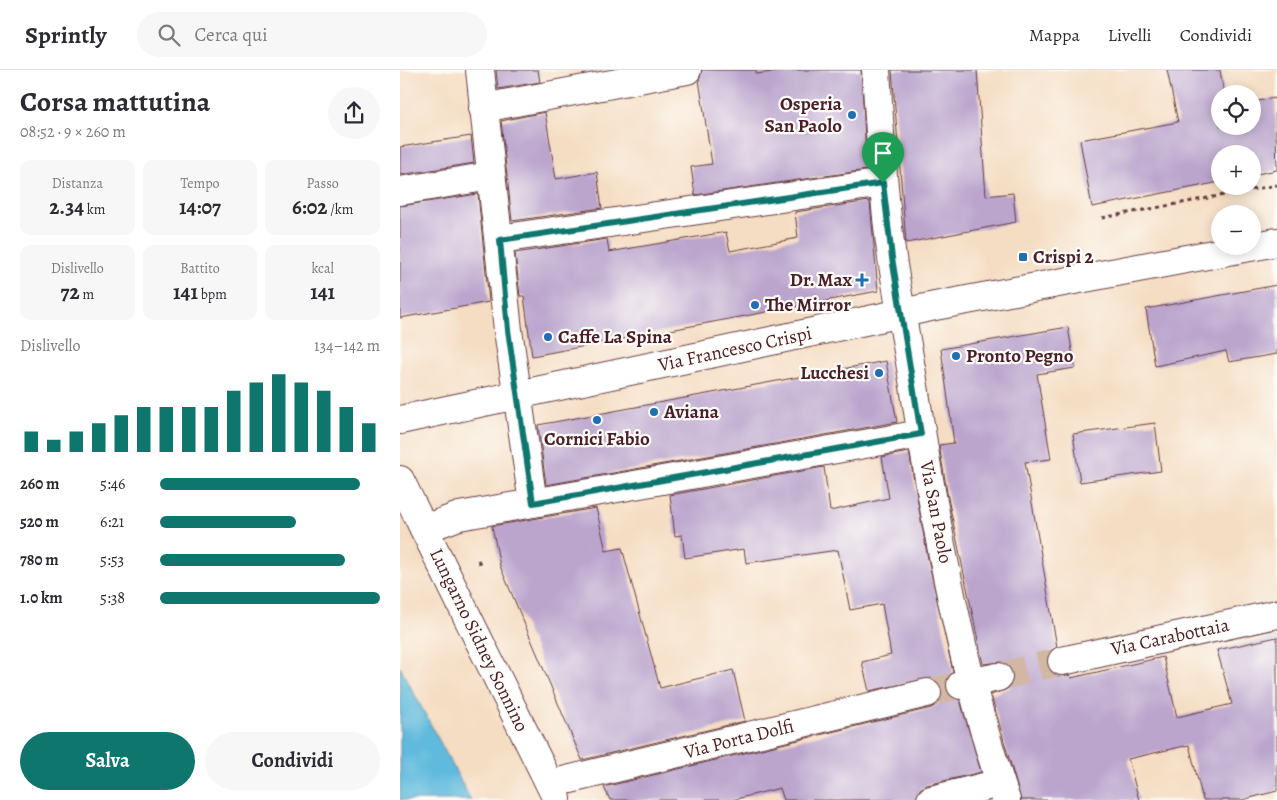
<!DOCTYPE html>
<html lang="it">
<head>
<meta charset="utf-8">
<style>
  body { margin:0; font-family:Alegreya,serif; background:#f7f7f7; color:#2b2b33; height:100vh; display:flex; flex-direction:column; font-size:19px; white-space:nowrap }
  * { box-sizing:border-box; margin:0 }
  p { font-size:16px; color:#7c7c81 }
  .icon { flex:none; width:28px; height:28px; fill:none; stroke:currentColor; stroke-width:2; stroke-linecap:round; stroke-linejoin:round }
  .map { position:relative; flex:1; overflow:hidden }
  .side { display:flex; flex-direction:column; background:#fff; width:400px }
  .side>* { flex:none }
  .tools { position:absolute; left:811px; top:15px; display:grid; gap:10px }
  .tools a { display:grid; place-items:center; width:50px; height:50px; border-radius:50%; background:#fff; box-shadow:0 2px 12px #0003; font-size:25px }
  .pin { position:absolute; display:grid; place-items:center; width:42px; height:42px; color:#fff; margin:-51px -21px; border-radius:50% 50% 50% 0; rotate:-45deg; box-shadow:0 0 5px #0007 }
  .pin .icon { rotate:45deg }
  .round { display:grid; place-items:center; flex:none; width:52px; height:52px; border-radius:26px; background:#f7f7f7 }
  .headline { display:flex; align-items:center; justify-content:space-between; height:85px; padding:0 20px }
  h1 { font-size:28px; font-weight:600; line-height:38px }
  .stats { display:grid; grid-template-columns:repeat(3,1fr); gap:8px; height:85px; padding:5px 20px }
  .stats div { display:grid; align-content:center; border-radius:10px; background:#f7f7f7; text-align:center }
  .stats b { font-size:21px; font-weight:600 }
  .stats small { font-size:14px; font-weight:400 }
  .stats p { font-size:14px }
  .chart { height:140px; padding:10px 20px }
  .chart p { display:flex; justify-content:space-between }
  .chart svg { width:100%; height:90px; margin-top:5px; stroke:#0f766e; stroke-width:6 }
  .primary-button { display:flex; gap:10px; margin-top:auto; padding:10px 20px }
  .primary-button a { flex:1; height:58px; border-radius:30px; background:#0f766e; color:#fff; font-size:20px; font-weight:600; line-height:58px; text-align:center }
  .primary-button a+a { background:#f7f7f7; color:#2b2b33 }
  ul { padding:0 20px; list-style:none; font-size:16px }
  li { display:grid; grid-template-columns:80px 60px 1fr; align-items:center; height:38px }
  li i { height:12px; border-radius:6px; background:#0f766e }
  header { display:flex; align-items:center; gap:30px; box-sizing:border-box; height:70px; padding:0 25px; background:#fff; border-bottom:1px solid #e1e1e2 }
  header strong { font-size:24px }
  nav { display:flex; gap:28px; margin-inline-start:auto; font-size:18px }
  .search { width:350px; height:45px; background:#f7f7f7; display:flex; align-items:center; gap:12px; box-sizing:border-box; padding:0 18px; border-radius:28px; color:#7c7c81; font-size:19px }
  main { display:flex; flex:1; min-height:0 }
  .map>svg:first-child { display:block }
  .water { fill:#5fbadd; stroke:#546c84 }
  .building { fill:#bba5cd }
  .lines { fill:none; stroke-linecap:round; stroke-linejoin:round }
  .minor-tunnel { stroke:#d3b7a5; stroke-width:28; stroke-dasharray:28 14; stroke-linecap:butt }
  .minor-casing { stroke:#643c42; stroke-width:30 }
  .path { stroke:#643c42; stroke-width:3; stroke-dasharray:4 4; stroke-linecap:butt }
  .minor { stroke:#fff; stroke-width:28 }
  .route-casing { stroke:#fff; stroke-width:10 }
  .route { stroke:#0f766e; stroke-width:6 }
  .poi-dot { fill:#1f6fb2; stroke:#fdfcf7; stroke-width:2 }
  .labels { text-anchor:middle; dominant-baseline:central; stroke-width:4.5; stroke-linejoin:round; paint-order:stroke }
  .poi-label { font-size:19px; font-weight:bold; fill:#4a1f2b; stroke:#fdfcf7; text-anchor:start }
  .street-label { font-size:19px; fill:#4a1f2b; stroke:#fdfcf7 }
</style>
</head>
<body>
<header>
<strong>Sprintly</strong>
<div class="search"><svg class="icon" aria-label="search" viewBox="0 0 24 24"><circle cx="10" cy="10" r="6"/><path d="M15 15l6 6"/></svg>Cerca qui</div>
<nav><a>Mappa</a><a>Livelli</a><a>Condividi</a></nav>
</header>
<main>
<section class="side">
<div class="headline"><div><h1>Corsa mattutina</h1><p>08:52 · 9 × 260 m</p></div><a class="round"><svg class="icon" aria-label="share" viewBox="0 0 24 24"><path d="M12 15V3M7 8l5-5 5 5M5 13v7h14v-7"/></svg></a></div>
<div class="stats">
<div><p>Distanza</p><b>2.34<small> km</small></b></div>
<div><p>Tempo</p><b>14:07</b></div>
<div><p>Passo</p><b>6:02<small> /km</small></b></div>
</div>
<div class="stats">
<div><p>Dislivello</p><b>72<small> m</small></b></div>
<div><p>Battito</p><b>141<small> bpm</small></b></div>
<div><p>kcal</p><b>141</b></div>
</div>
<div class="chart"><p><span>Dislivello</span>134–142 m</p>
<svg viewBox="0 0 160 44" preserveAspectRatio="none"><path d="M5 44V34M15 44V38M25 44V34M35 44V30M45 44V26M55 44V22M65 44V22M75 44V22M85 44V22M95 44V14M105 44V10M115 44V6M125 44V10M135 44V14M145 44V22M155 44V30"/></svg>
</div>
<ul>
<li><b>260 m</b>5:46<i style="width:91%"></i></li>
<li><b>520 m</b>6:21<i style="width:62%"></i></li>
<li><b>780 m</b>5:53<i style="width:84%"></i></li>
<li><b>1.0 km</b>5:38<i style="width:100%"></i></li>
</ul>
<div class="primary-button"><a>Salva</a><a>Condividi</a></div>
</section>
<div class="map">
<svg width="877" height="730" viewBox="0 0 877 730">
  <rect width="100%" height="100%" fill="#fdfcf7"/>
  <filter id="ink" filterUnits="userSpaceOnUse"><feTurbulence type="fractalNoise" baseFrequency=".02" numOctaves="2"/><feDisplacementMap in="SourceGraphic" scale="10" xChannelSelector="R" yChannelSelector="G"/><feConvolveMatrix kernelMatrix="1 2 1 2 8 2 1 2 1" color-interpolation-filters="sRGB"/></filter>
  <filter id="wash" filterUnits="userSpaceOnUse"><feTurbulence type="fractalNoise" baseFrequency=".0096" numOctaves="4" result="noise"/><feDisplacementMap in="SourceGraphic" scale="20" xChannelSelector="R" yChannelSelector="G"/><feGaussianBlur stdDeviation="1.12" result="paint"/><feColorMatrix in="noise" values="0 0 0 0 0 0 0 0 0 0 0 0 0 0 0 0 0 1.4 0 .05"/><feComposite in="paint" operator="in"/></filter>
  <g filter="url(#wash)">
    <rect width="100%" height="100%" fill="#f5ddc3"/>
    <polygon class="water" points="0,597 71,730 0,730"/>
    <g id="blocks">
      <g class="building">
        <polygon points="96,0 138,0 140,12 98,19"/>
        <polygon points="302,0 356,0 356,4 387,0 461,0 467,100 295,125 291,97 312,94 299,10"/>
        <polygon points="492,0 577,0 586,126 613,123 616,152 506,173"/>
        <polygon points="767,0 820,0 824,24 820,24 820,56 852,56 852,32 875,28 877,100 852,105 852,84 820,84 820,112 692,137 680,70 778,52"/>
        <polygon points="145,42 156,109 197,102 202,138 112,151 101,51"/>
        <polygon points="71,66 74,93 0,105 0,77"/>
        <polygon points="78,124 89,232 0,248 0,136"/>
        <polygon points="470,131 478,221 132,286 124,226 120,226 115,183 207,169 209,182 326,162 330,181 398,168 395,142"/>
        <polygon points="877,215 877,284 829,292 826,281 755,296 746,239"/>
        <polygon points="668,257 675,298 637,304 651,389 625,392 657,577 647,586 647,595 650,601 657,606 670,605 671,608 763,587 777,647 832,634 817,580 877,567 877,721 842,730 803,730 789,675 728,689 739,730 621,730 591,625 609,618 613,611 613,603 609,596 602,592 583,594 548,428 539,375 554,373 541,279"/>
        <polygon points="486,291 497,352 146,415 138,355"/>
        <polygon points="755,353 761,401 680,412 673,364"/>
        <polygon points="509,382 527,484 553,602 546,610 546,619 550,626 560,630 581,702 527,715 520,719 516,730 384,730 380,718 332,730 210,730 204,717 531,638 538,634 542,627 542,619 538,612 531,608 469,621 462,592 491,585 482,534 450,540 438,480 346,493 344,479 285,488 282,465 275,466 270,425 424,397 430,441 489,428 482,387"/>
        <polygon points="196,438 206,481 222,478 260,618 333,600 345,651 182,690 100,496 92,456"/>
      </g>
    </g>
  </g>
  <g filter="url(#ink)">
    <use href="#blocks" fill-opacity="0" stroke="#643c42" stroke-width="1"/>
    <g class="lines">
      <g class="minor-tunnel">
        <polyline points="598,607 662,591"/>
        <polyline points="527,623 561,615"/>
      </g>
      <g class="minor-casing">
        <g id="minor">
          <path d="M476,0C480,63 483,125 492,188C499,235 509,282 516,329C537,464 562,601 606,730"/>
          <polyline points="83,38 287,0"/>
          <polyline points="0,121 91,106"/>
          <polyline points="100,169 483,113"/>
          <polyline points="0,350 535,236 877,172"/>
          <polyline points="0,410 157,729"/>
          <polyline points="133,433 521,364"/>
          <polyline points="24,459 59,446 133,433 108,260 80,0"/>
          <polyline points="662,591 877,544"/>
          <polyline points="561,615 598,607"/>
          <polyline points="150,714 527,623"/>
          <polyline points="531,730 600,713"/>
        </g>
      </g>
      <g class="path">
        <polyline points="702,148 877,115"/>
        <polyline points="78,490 81,496"/>
      </g>
      <use href="#minor" class="minor"/>
    </g>
  </g>
  <g class="lines" filter="url(#ink)">
    <g class="route-casing">
      <polygon id="route" points="483,113 492,188 521,364 133,433 108,260 100,170"/>
    </g>
    <use href="#route" class="route"/>
  </g>
  <g class="poi-dot">
    <circle cx="452" cy="45" r="5"/>
    <rect x="618" y="182" width="10" height="10" rx="2.5"/>
    <path d="M459.5 202.5h5v5h5v5h-5v5h-5v-5h-5v-5h5z"/>
    <circle cx="355" cy="235" r="5"/>
    <circle cx="148" cy="267" r="5"/>
    <circle cx="556" cy="286" r="5"/>
    <circle cx="479" cy="303" r="5"/>
    <circle cx="254" cy="342" r="5"/>
    <circle cx="197" cy="350" r="5"/>
  </g>
  <g class="labels">
    <g class="poi-label">
      <text x="442" y="34" text-anchor="end">Osperia<tspan x="442" dy="22">San Paolo</tspan></text>
      <text x="633" y="187">Crispi 2</text>
      <text x="452" y="210" text-anchor="end">Dr. Max</text>
      <text x="365" y="235">The Mirror</text>
      <text x="158" y="267">Caffe La Spina</text>
      <text x="566" y="286">Pronto Pegno</text>
      <text x="469" y="303" text-anchor="end">Lucchesi</text>
      <text x="264" y="342">Aviana</text>
      <text x="197" y="369" text-anchor="middle">Cornici Fabio</text>
    </g>
    <g class="street-label">
      <text transform="translate(335 279) rotate(-12)">Via Francesco Crispi</text>
      <text transform="translate(536 442) rotate(79)">Via San Paolo</text>
      <text transform="translate(770 567) rotate(-12)">Via Carabottaia</text>
      <text transform="translate(79 570) rotate(64)">Lungarno Sidney Sonnino</text>
      <text transform="translate(339 669) rotate(-14)">Via Porta Dolfi</text>
    </g>
  </g>
</svg>
<div class="tools">
<a><svg class="icon" aria-label="locate" viewBox="0 0 24 24"><circle cx="12" cy="12" r="6"/><path d="M12 2v4M12 18v4M2 12h4M18 12h4"/></svg></a>
<a>+</a>
<a>−</a>
</div>
<div class="pin" style="left:483px;top:113px;background:#1e9e55"><svg class="icon" aria-label="arrive" viewBox="0 0 24 24"><path d="M6 21V4h12l-3 4 3 4H6"/></svg></div>
</div>
</main>
</body>
</html>
